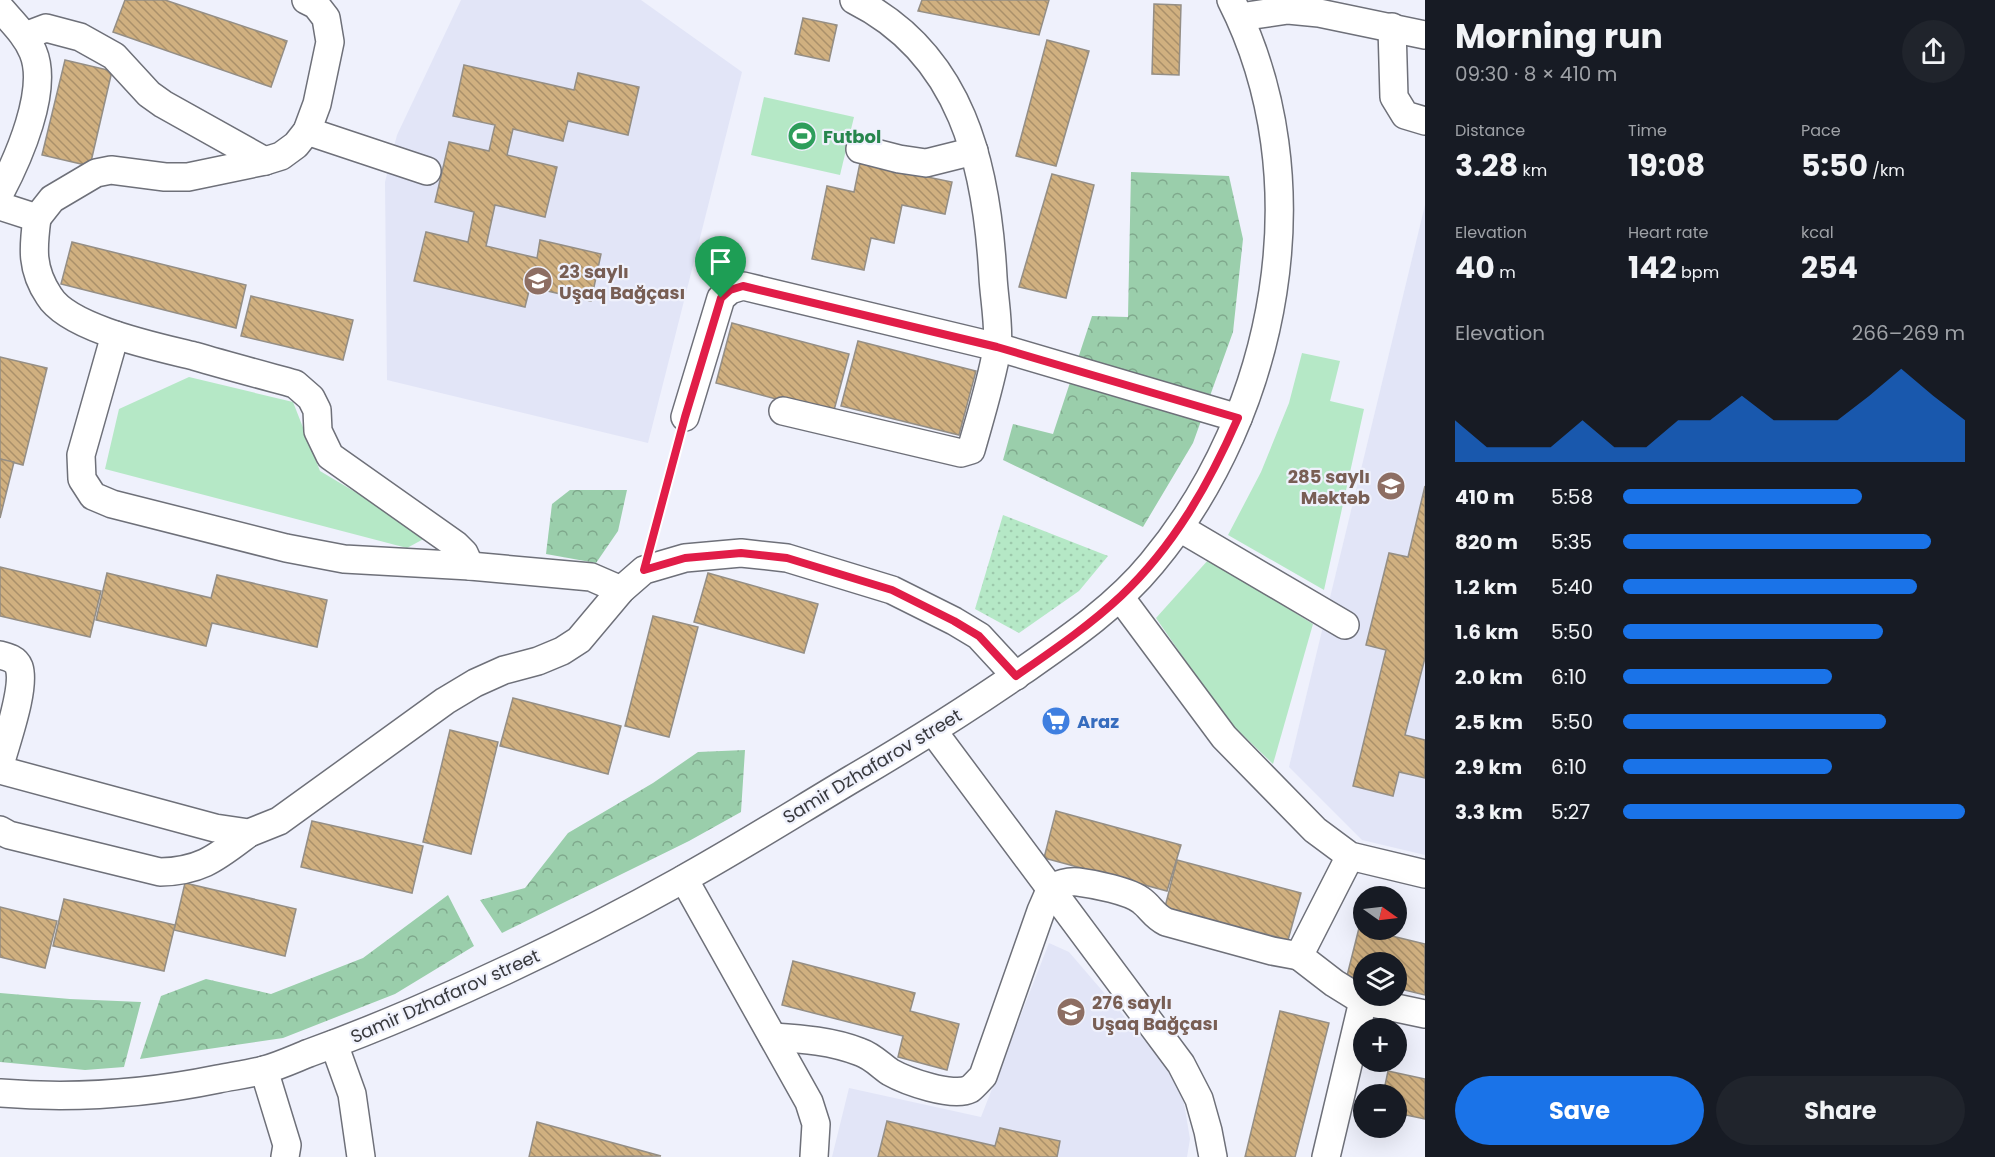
<!DOCTYPE html>
<html lang="en">
<head>
<meta charset="utf-8">
<style>
  body { margin:0; font-family:Poppins,sans-serif; background:#20242c; color:#f1f3f6; height:100vh; display:flex; flex-direction:column; font-size:22px; white-space:nowrap }
  * { box-sizing:border-box; margin:0 }
  p { font-size:20px; color:#9ea1a6 }
  .icon { flex:none; width:33px; height:33px; fill:none; stroke:currentColor; stroke-width:2; stroke-linecap:round; stroke-linejoin:round }
  .map { position:relative; flex:1; overflow:hidden }
  .panel { display:flex; flex-direction:column; background:#171b24; width:570px }
  .panel>* { flex:none }
  .needle { width:39px; rotate:104deg }
  .buttons { position:absolute; left:1353px; top:886px; display:grid; gap:12px }
  .buttons a { display:grid; place-items:center; width:54px; height:54px; border-radius:50%; background:#171b24; box-shadow:0 6px 24px #0002; font-size:30px }
  .pin { position:absolute; display:grid; place-items:center; width:51px; height:51px; color:#fff; margin:-62px -26px; border-radius:50% 50% 50% 0; rotate:-45deg; box-shadow:0 0 6px #0007 }
  .pin .icon { rotate:45deg }
  .round { display:grid; place-items:center; flex:none; width:63px; height:63px; border-radius:32px; background:#20242c }
  .overview { display:flex; align-items:center; justify-content:space-between; height:102px; padding:0 30px }
  h1 { font-size:33px; font-weight:700; line-height:45px }
  .stats { display:grid; grid-template-columns:repeat(3,1fr); gap:9px; height:102px; padding:6px 30px }
  .stats div { display:grid; align-content:center }
  .stats b { font-size:30px; font-weight:700 }
  .stats small { font-size:16px; font-weight:400 }
  .stats p { font-size:16px }
  .chart { height:168px; padding:12px 30px }
  .chart p { display:flex; justify-content:space-between }
  .chart svg { width:100%; height:108px; margin-top:6px; fill:#1a73e8; opacity:.7 }
  .cta { display:flex; gap:12px; margin-top:auto; padding:12px 30px }
  .cta a { flex:1; height:69px; border-radius:36px; background:#1a73e8; color:#fff; font-size:24px; font-weight:700; line-height:69px; text-align:center }
  .cta a+a { background:#20242c; color:#f1f3f6 }
  ul { padding:0 30px; list-style:none; font-size:20px }
  li { display:grid; grid-template-columns:96px 72px 1fr; align-items:center; height:45px }
  li i { height:15px; border-radius:8px; background:#1a73e8 }
  main { display:flex; flex:1; min-height:0 }
  .map>svg:first-child { display:block }
  .built { fill:#e2e5f7 }
  .grass { fill:url(#grass-dots) }
  .forest { fill:url(#forest-crowns) }
  .green { fill:#b5e8c6 }
  .building { fill:url(#building-back-hatch); stroke:#948e85; stroke-width:1.5 }
  .lines { fill:none; stroke-linecap:round; stroke-linejoin:round }
  .minor-casing { stroke:#6e7079; stroke-width:30 }
  .path { stroke:#8e9097; stroke-width:4; stroke-dasharray:3 3; stroke-linecap:butt }
  .minor { stroke:#fff; stroke-width:27 }
  .route-casing { stroke:#fff; stroke-width:12 }
  .route { stroke:#e11d48; stroke-width:8 }
  .labels { text-anchor:middle; dominant-baseline:central; stroke-width:4.5; stroke-linejoin:round; paint-order:stroke }
  .leisure-label { font-size:18px; font-weight:bold; fill:#27864d; stroke:#eff1fc; text-anchor:start }
  .education-label { font-size:18px; font-weight:bold; fill:#785e54; stroke:#eff1fc; text-anchor:start }
  .shop-label { font-size:18px; font-weight:bold; fill:#366cbe; stroke:#eff1fc; text-anchor:start }
  .street-label { font-size:18px; fill:#38393d; stroke:#eff1fc }
</style>
</head>
<body>
<main>
<div class="map">
<svg width="1425" height="1157" viewBox="0 0 1425 1157">
  <defs>
    <pattern id="grass-dots" width="8" height="8" patternUnits="userSpaceOnUse" patternTransform="scale(1.5)"><rect width="8" height="8" fill="#b5e8c6"/><path d="M2 2h.1M6 6h.1" fill="none" stroke="#9cc8ab" stroke-width="1.8" stroke-linecap="round"/></pattern>
    <pattern id="forest-crowns" width="20" height="18" patternUnits="userSpaceOnUse" patternTransform="scale(1.5)"><rect width="20" height="18" fill="#9aceab"/><path d="M2 6a3 3 0 1 1 6 0M12 15a3 3 0 1 1 6 0" fill="none" stroke="#7fa88c"/></pattern>
    <pattern id="building-back-hatch" width="6" height="6" patternUnits="userSpaceOnUse" patternTransform="scale(1.5)"><rect width="6" height="6" fill="#d0b080"/><path d="M-1 5l2 2M0 0l6 6M5-1l2 2" fill="none" stroke="#aa906a"/></pattern>
  </defs>
  <rect width="100%" height="100%" fill="#eff1fc"/>
  <g class="built">
    <polygon points="461,0 641,0 742,72 648,443 387,380 385,182 397,135"/>
    <polygon points="1425,205 1425,855 1362,840 1289,767"/>
    <polygon points="1049,943 1069,952 1172,1072 1184,1103 1190,1139 1187,1157 832,1157 849,1088 981,1117"/>
  </g>
  <polygon class="grass" points="1003,515 1108,556 1079,591 1019,633 975,609"/>
  <g class="forest">
    <polygon points="1131,172 1229,176 1243,239 1233,332 1193,443 1143,527 1003,460 1013,424 1053,434 1092,316 1128,317"/>
    <polygon points="570,490 627,490 618,531 596,563 546,554 552,504"/>
    <polygon points="745,750 741,812 689,841 502,933 480,900 525,888 568,833 653,783 698,752"/>
    <polygon points="448,895 474,946 395,994 283,1038 140,1059 161,996 206,979 271,994 363,958"/>
    <polygon points="0,993 70,999 141,1002 124,1067 85,1070 0,1062"/>
  </g>
  <g class="green">
    <polygon points="764,97 854,117 840,175 751,155"/>
    <polygon points="1302,353 1340,361 1330,401 1364,409 1324,590 1228,535 1261,472 1289,403"/>
    <polygon points="189,377 293,402 320,471 429,536 407,548 105,469 119,409"/>
    <polygon points="1209,559 1313,624 1273,764 1225,718 1156,618"/>
  </g>
  <g class="building">
    <polygon points="125,0 165,0 287,41 271,87 113,32"/>
    <polygon points="922,0 1049,0 1039,35 918,11"/>
    <polygon points="1154,4 1181,5 1179,75 1152,74"/>
    <polygon points="803,18 837,25 829,61 795,54"/>
    <polygon points="1047,40 1089,51 1056,166 1016,156"/>
    <polygon points="65,60 112,71 90,166 42,155"/>
    <polygon points="464,65 574,90 578,73 639,87 628,135 568,121 563,141 513,129 507,155 557,167 545,217 495,205 486,246 537,258 540,240 601,254 591,301 530,287 525,307 414,281 426,232 468,242 474,212 435,202 449,142 489,151 495,125 453,116"/>
    <polygon points="860,163 952,182 945,214 902,205 894,243 871,238 864,270 812,259 827,186 854,192"/>
    <polygon points="1052,174 1094,185 1066,298 1019,287"/>
    <polygon points="72,242 246,285 236,328 61,284"/>
    <polygon points="251,296 353,320 343,360 241,336"/>
    <polygon points="732,323 849,354 833,414 716,383"/>
    <polygon points="858,341 976,371 959,435 841,406"/>
    <polygon points="0,357 47,368 23,465 0,459"/>
    <polygon points="0,459 14,462 0,518"/>
    <polygon points="1425,486 1425,658 1405,735 1425,740 1425,778 1399,772 1393,796 1353,786 1386,650 1366,645 1389,553 1408,557"/>
    <polygon points="0,567 101,591 90,637 0,616"/>
    <polygon points="107,573 211,598 217,575 327,600 317,647 212,623 206,646 96,620"/>
    <polygon points="708,573 818,604 804,653 694,622"/>
    <polygon points="653,616 698,627 669,737 625,726"/>
    <polygon points="513,698 621,726 608,774 500,746"/>
    <polygon points="450,730 498,742 471,854 423,842"/>
    <polygon points="1056,811 1181,845 1167,891 1044,858"/>
    <polygon points="312,821 423,846 412,893 301,867"/>
    <polygon points="1177,860 1301,893 1288,940 1165,907"/>
    <polygon points="185,883 296,909 285,956 174,930"/>
    <polygon points="64,899 175,925 164,971 53,946"/>
    <polygon points="0,907 57,921 45,968 0,957"/>
    <polygon points="1359,928 1425,944 1425,995 1396,988 1396,963 1364,963 1364,980 1347,976"/>
    <polygon points="793,961 915,993 910,1011 959,1024 947,1070 898,1057 903,1036 782,1005"/>
    <polygon points="1280,1011 1329,1023 1295,1157 1245,1157"/>
    <polygon points="1388,1071 1425,1079 1425,1119 1396,1113 1396,1095 1383,1095"/>
    <polygon points="887,1121 995,1146 1000,1128 1060,1141 1057,1157 878,1157"/>
    <polygon points="537,1122 661,1156 529,1157"/>
  </g>
  <g class="lines">
    <g class="minor-casing">
      <g id="minor">
        <path d="M0,8C12,22 26,35 33,52C49,90 18,159 0,193"/>
        <polyline points="1240,17 1288,10 1319,13 1425,35"/>
        <polyline points="1392,27 1394,97 1405,115 1425,121"/>
        <polyline points="25,36 46,28 80,37 114,56 149,94 163,104 265,161"/>
        <polyline points="307,131 427,171"/>
        <polyline points="860,149 899,159 926,163 974,151"/>
        <polyline points="0,206 37,218 52,199 96,173 111,170 165,177 188,177 265,161 281,156 296,145 307,131 317,104 330,42 326,18 316,5 306,0"/>
        <path d="M37,218C33,248 31,269 49,296C69,329 158,347 194,356C228,366 262,375 295,384L311,398L317,410L318,431L330,456L456,545L464,553L470,566"/>
        <polyline points="115,335 81,455 82,479 93,496 112,504 286,548 344,559 470,566 591,577 621,590"/>
        <path d="M783,411L961,453L971,450C980,418 991,383 997,349C1000,330 994,297 993,277C987,165 962,54 854,0"/>
        <polyline points="685,417 721,298 730,290 743,286 997,347 1238,418"/>
        <polyline points="1180,528 1345,625"/>
        <polyline points="1120,597 1224,737 1315,830 1350,856 1425,874"/>
        <path d="M0,655C8,657 16,659 19,667C26,688 6,742 0,765"/>
        <polyline points="933,731 1181,1064 1199,1099 1208,1131 1213,1157"/>
        <polyline points="0,770 215,828 249,833 279,821 445,701 475,683 504,670 538,661 562,651 579,640 621,590 644,570 685,558 741,553 787,558 892,590 954,621 979,636 1016,676"/>
        <path d="M0,830L9,835L160,872C202,871 217,857 249,833"/>
        <polyline points="684,879 809,1102 816,1124 814,1157"/>
        <polyline points="1299,956 1334,983 1363,1001 1425,1014"/>
        <path d="M773,1037C803,1039 832,1041 860,1052C872,1056 880,1065 890,1072C906,1081 953,1098 970,1089C974,1086 979,1080 983,1076L1041,911L1051,888C1059,884 1069,881 1078,882C1094,884 1130,891 1142,901C1151,908 1154,916 1166,922L1272,951L1299,956L1350,856"/>
        <polyline points="334,1044 352,1094 361,1157"/>
        <polyline points="264,1070 287,1145 285,1157"/>
        <path d="M0,1093C74,1099 145,1094 218,1079C233,1076 249,1074 264,1070C279,1066 294,1059 309,1053C345,1040 380,1026 415,1011C506,972 594,929 680,881C738,849 795,813 852,779C910,745 966,710 1021,672C1067,640 1116,607 1152,563C1278,412 1322,179 1231,0"/>
        <polyline points="1326,1157 1363,1001"/>
      </g>
    </g>
    <polyline class="path" points="652,541 679,441"/>
    <use href="#minor" class="minor"/>
  </g>
  <g class="lines">
    <g class="route-casing">
      <path id="route" d="M743,286L997,347L1238,418C1209,484 1174,546 1121,596C1089,626 1052,651 1016,676L979,636L954,621L892,590L787,558L741,553L685,558L644,570L685,417L721,298L730,290Z"/>
    </g>
    <use href="#route" class="route"/>
  </g>
  <defs>
    <g id="stadium-disc" transform="scale(1.5)"><circle r="9.5" fill="#2e9e5b" stroke="#eff1fc"/><path d="M0-5a6.5 5 0 1 0 0 10a6.5 5 0 1 0 0-10ZM-3.5-1.8h7v3.6h-7Z" fill="#fff"/></g>
    <g id="school-disc" transform="scale(1.5)"><circle r="9.5" fill="#8d6e63" stroke="#eff1fc"/><path d="M0-5L7-2L0 1L-7-2ZM-4 1L0 2.5L4 1V4Q0 6-4 4Z" fill="#fff"/></g>
    <g id="supermarket-disc" transform="scale(1.5)"><circle r="9.5" fill="#3f7fe0" stroke="#eff1fc"/><path d="M-6-5.5h2.5l.6 2H6L4.5 2H-2.5L-4.4-4H-6ZM-1.5 3.2a1.3 1.3 0 1 0 .1 0ZM3 3.2a1.3 1.3 0 1 0 .1 0Z" fill="#fff"/></g>
  </defs>
  <g fill-rule="evenodd">
    <use href="#stadium-disc" x="802" y="136"/>
    <use href="#school-disc" x="538" y="281"/>
    <use href="#school-disc" x="1391" y="486"/>
    <use href="#supermarket-disc" x="1056" y="721"/>
    <use href="#school-disc" x="1071" y="1012"/>
  </g>
  <g class="labels">
    <g class="leisure-label">
      <text x="823" y="136">Futbol</text>
    </g>
    <g class="education-label">
      <text x="559" y="271">23 saylı<tspan x="559" dy="21">Uşaq Bağçası</tspan></text>
      <text x="1370" y="476" text-anchor="end">285 saylı<tspan x="1370" dy="21">Məktəb</tspan></text>
      <text x="1092" y="1002">276 saylı<tspan x="1092" dy="21">Uşaq Bağçası</tspan></text>
    </g>
    <g class="shop-label">
      <text x="1077" y="721">Araz</text>
    </g>
    <g class="street-label">
      <text transform="translate(872 766) rotate(-31)">Samir Dzhafarov street</text>
      <text transform="translate(445 996) rotate(-24)">Samir Dzhafarov street</text>
    </g>
  </g>
</svg>
<div class="buttons">
<a><svg class="needle" viewBox="-14 -14 28 28"><path d="M0-13l5 13h-10z" fill="#e53935"/><path d="M0 13l5-13h-10z" fill="#9ea1a6"/></svg></a>
<a><svg class="icon" aria-label="layers" viewBox="0 0 24 24"><path d="M12 4l9 5-9 5-9-5zM3 14l9 5 9-5"/></svg></a>
<a>+</a>
<a>−</a>
</div>
<div class="pin" style="left:721px;top:298px;background:#1e9e55"><svg class="icon" aria-label="arrive" viewBox="0 0 24 24"><path d="M6 21V4h12l-3 4 3 4H6"/></svg></div>
</div>
<section class="panel">
<div class="overview"><div><h1>Morning run</h1><p>09:30 · 8 × 410 m</p></div><a class="round"><svg class="icon" aria-label="share" viewBox="0 0 24 24"><path d="M12 15V3M7 8l5-5 5 5M5 13v7h14v-7"/></svg></a></div>
<div class="stats">
<div><p>Distance</p><b>3.28<small> km</small></b></div>
<div><p>Time</p><b>19:08</b></div>
<div><p>Pace</p><b>5:50<small> /km</small></b></div>
</div>
<div class="stats">
<div><p>Elevation</p><b>40<small> m</small></b></div>
<div><p>Heart rate</p><b>142<small> bpm</small></b></div>
<div><p>kcal</p><b>254</b></div>
</div>
<div class="chart"><p><span>Elevation</span>266–269 m</p>
<svg viewBox="0 0 160 44" preserveAspectRatio="none"><path d="M0 44V27L10 38L20 38L30 38L40 27L50 38L60 38L70 27L80 27L90 17L100 27L110 27L120 27L130 17L140 6L150 17L160 27V44z"/></svg>
</div>
<ul>
<li><b>410 m</b>5:58<i style="width:70%"></i></li>
<li><b>820 m</b>5:35<i style="width:90%"></i></li>
<li><b>1.2 km</b>5:40<i style="width:86%"></i></li>
<li><b>1.6 km</b>5:50<i style="width:76%"></i></li>
<li><b>2.0 km</b>6:10<i style="width:61%"></i></li>
<li><b>2.5 km</b>5:50<i style="width:77%"></i></li>
<li><b>2.9 km</b>6:10<i style="width:61%"></i></li>
<li><b>3.3 km</b>5:27<i style="width:100%"></i></li>
</ul>
<div class="cta"><a>Save</a><a>Share</a></div>
</section>
</main>
</body>
</html>
